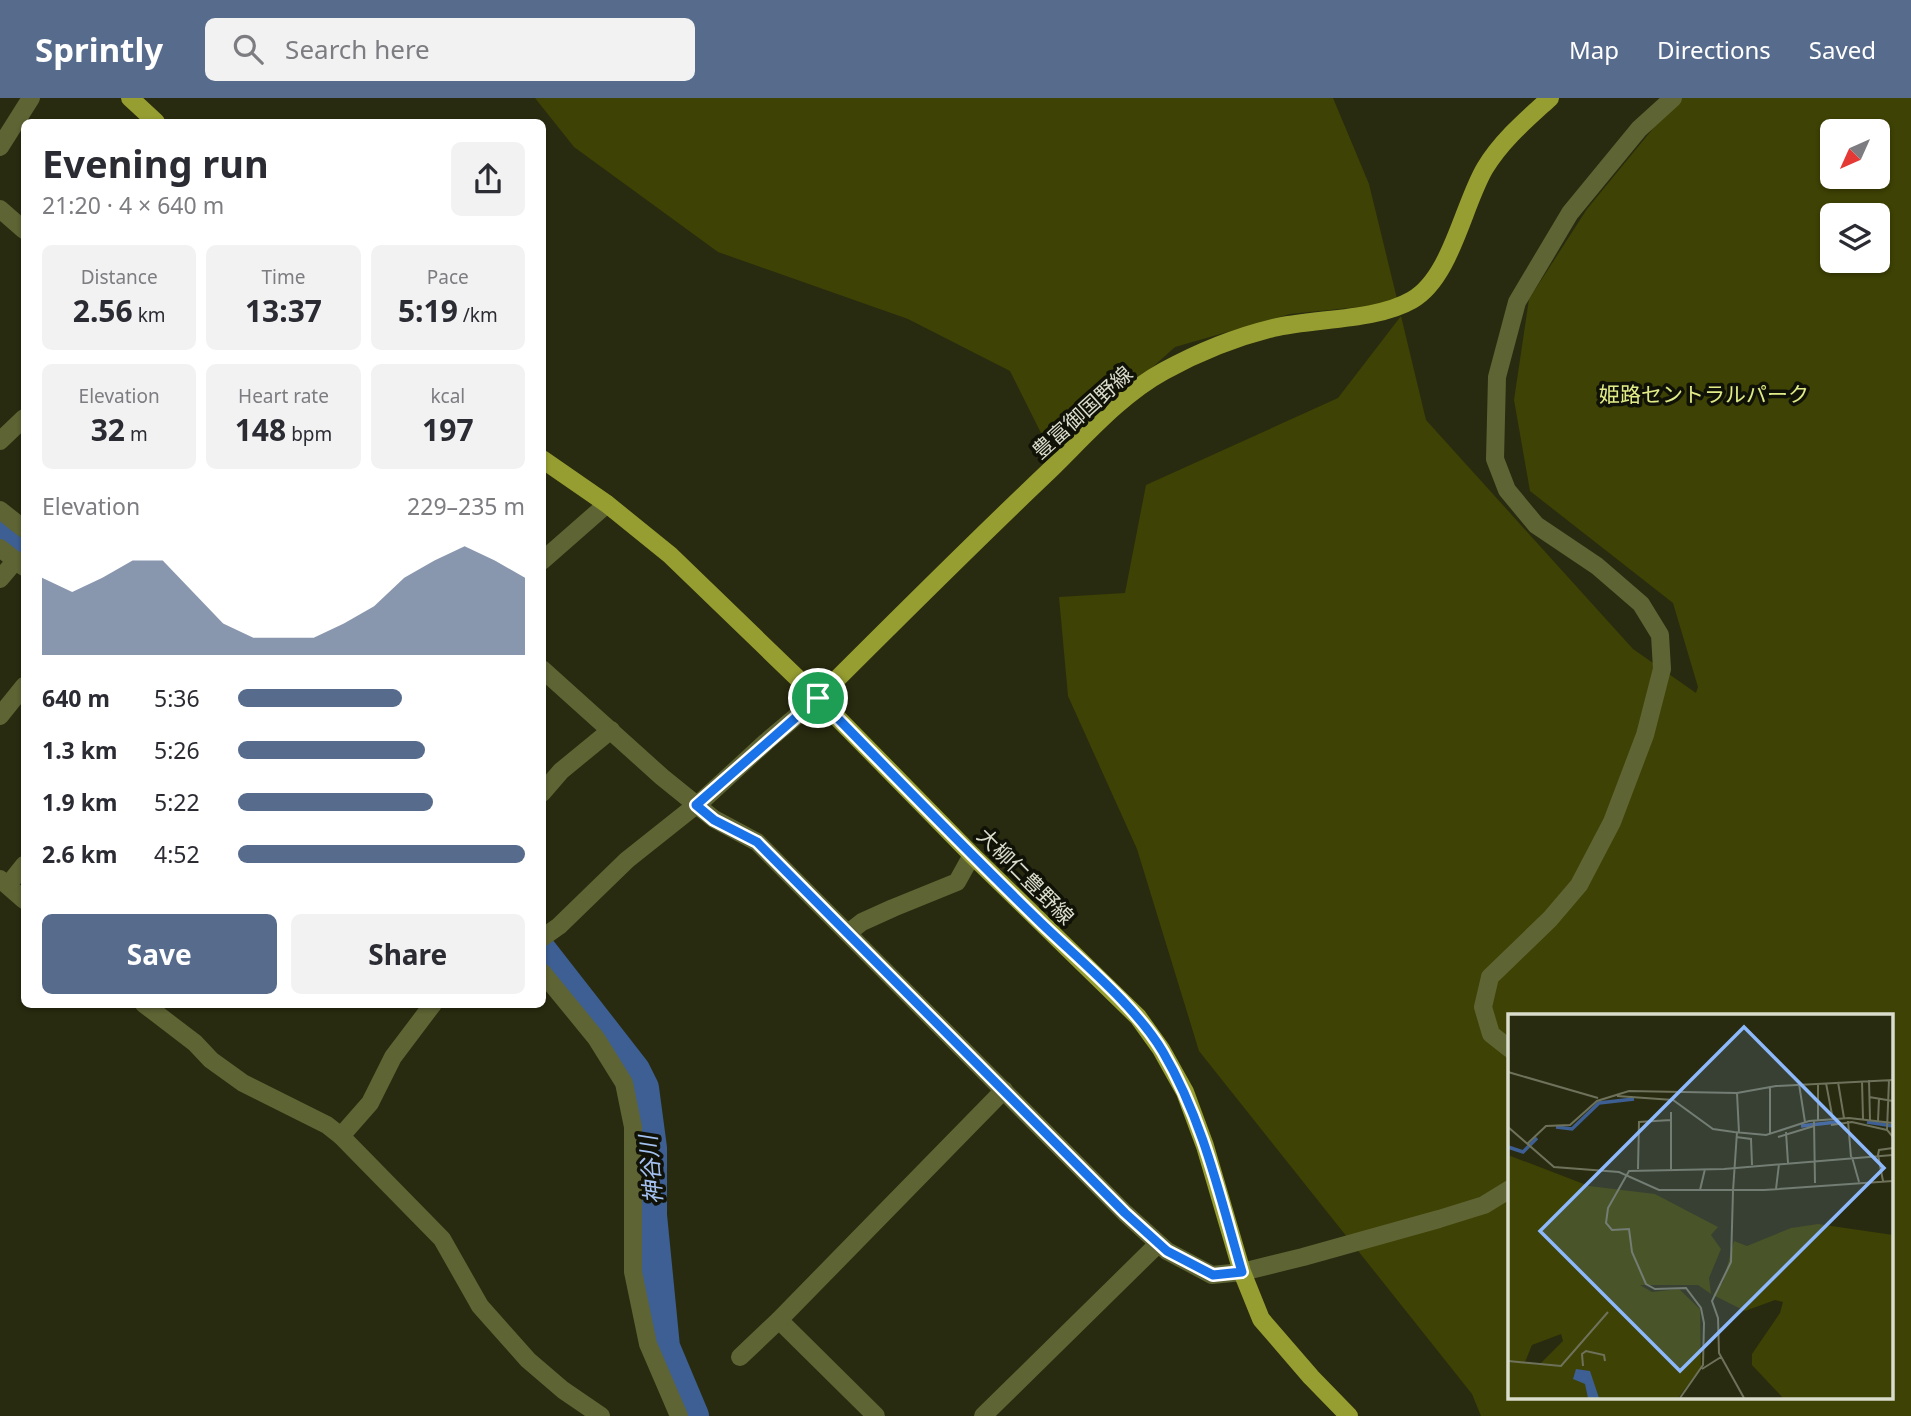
<!DOCTYPE html>
<html lang="en">
<head>
<meta charset="utf-8">
<style>
  body { margin:0; font-family:"Noto Sans","Noto Sans JP",sans-serif; background:#f2f2f3; color:#2b2b33; height:100vh; display:flex; flex-direction:column; font-size:26px; white-space:nowrap }
  * { box-sizing:border-box; margin:0 }
  p { font-size:23px; color:#7c7c81 }
  .icon { flex:none; width:38px; height:38px; fill:none; stroke:currentColor; stroke-width:2; stroke-linecap:round; stroke-linejoin:round }
  .map { position:relative; flex:1; overflow:hidden }
  .side { position:absolute; left:21px; top:21px; width:525px; height:889px; display:flex; flex-direction:column; background:#fff; border-radius:10px; box-shadow:0 2px 5px #0004 }
  .side>* { flex:none }
  .needle { width:46px; rotate:225deg }
  .buttons { position:absolute; left:1820px; top:21px; display:grid; gap:14px }
  .buttons a { display:grid; place-items:center; width:70px; height:70px; border-radius:10px; background:#fff; box-shadow:0 2px 5px #0004; font-size:35px }
  .pin { position:absolute; display:grid; place-items:center; width:60px; height:60px; color:#fff; margin:-30px; border:4px solid #fff; border-radius:50%; box-shadow:0 2px 7px #0007 }
  .round { display:grid; place-items:center; flex:none; width:74px; height:74px; border-radius:10px; background:#f2f2f3 }
  .overview { display:flex; align-items:center; justify-content:space-between; height:119px; padding:0 21px }
  h1 { font-size:38px; font-weight:700; line-height:52px }
  .metrics { display:grid; grid-template-columns:repeat(3,1fr); gap:10px; height:119px; padding:7px 21px }
  .metrics div { display:grid; align-content:center; border-radius:10px; background:#f2f2f3; text-align:center }
  .metrics b { font-size:30px; font-weight:700 }
  .metrics small { font-size:19px; font-weight:400 }
  .metrics p { font-size:19px }
  .chart { height:196px; padding:14px 21px }
  .chart p { display:flex; justify-content:space-between }
  .chart svg { width:100%; height:126px; margin-top:7px; fill:#576b8d; opacity:.7 }
  .primary-button { display:flex; gap:14px; margin-top:auto; padding:14px 21px }
  .primary-button a { flex:1; height:80px; border-radius:10px; background:#576b8d; color:#fff; font-size:28px; font-weight:700; line-height:80px; text-align:center }
  .primary-button a+a { background:#f2f2f3; color:#2b2b33 }
  ul { padding:0 21px; list-style:none; font-size:23px }
  li { display:grid; grid-template-columns:112px 84px 1fr; align-items:center; height:52px }
  li i { height:18px; border-radius:9px; background:#576b8d }
  header { display:flex; align-items:center; gap:42px; box-sizing:border-box; height:98px; padding:0 35px; background:#576b8d; color:#fff }
  header strong { font-size:33px }
  nav { display:flex; gap:38px; margin-inline-start:auto; font-size:24px }
  .search { width:490px; height:63px; background:#f2f2f3; display:flex; align-items:center; gap:18px; box-sizing:border-box; padding:0 24px; border-radius:10px; color:#7c7c81; font-size:26px }
  .map>svg:first-child { display:block }
  .green { fill:#3e4204; fill-rule:evenodd }
  .lines { fill:none; stroke-linecap:round; stroke-linejoin:round }
  .river { stroke:#3d5f93; stroke-width:32 }
  .minor { stroke:#5f6434; stroke-width:18 }
  .major { stroke:#969e31; stroke-width:18 }
  .route-casing { stroke:#fff; stroke-width:14 }
  .route { stroke:#1a73e8; stroke-width:9 }
  .labels { text-anchor:middle; dominant-baseline:central; stroke-width:7; stroke-linejoin:round; paint-order:stroke }
  .park-label { font-size:21px; fill:#e1eb87; stroke:#111207 }
  .street-label { font-size:21px; fill:#dadccc; stroke:#111207 }
  .water-label { font-size:23px; font-style:italic; fill:#a4c2f1; stroke:#111207 }
  .inset-river { fill:none; stroke:#3d5f93; stroke-width:3.5 }
  .inset-road { fill:none; stroke:#6f725b; stroke-width:2 }
  .view { fill:#8db9fc; fill-opacity:0.15; stroke:#8db9fc; stroke-width:3.5 }
  .inset-edge { fill:none; stroke:#dadccc; stroke-width:3.5 }
</style>
</head>
<body>
<header>
<strong>Sprintly</strong>
<div class="search"><svg class="icon" aria-label="search" viewBox="0 0 24 24"><circle cx="10" cy="10" r="6"/><path d="M15 15l6 6"/></svg>Search here</div>
<nav><a>Map</a><a>Directions</a><a>Saved</a></nav>
</header>
<div class="map">
<svg width="1911" height="1318" viewBox="0 0 1911 1318">
  <rect width="100%" height="100%" fill="#282b0f"/>
  <g class="green">
    <polygon points="535,0 1333,0 1369,86 1398,205 1290,216 1175,249 1053,359 1010,273 908,221 718,154 574,49"/>
    <path d="M1678,0H1911V1318H1481L1472,1296L1199,953L1137,751L1068,598L1059,499L1125,495L1146,387L1338,300L1401,218L1426,322L1633,551L1696,595L1698,589L1673,505L1530,393L1514,302L1529,201L1587,111ZM1832,33H1878V79H1832ZM1832,117H1878V163H1832ZM1510,917H1892V1299H1510Z"/>
  </g>
  <g class="lines">
    <g class="river">
      <polyline points="0,431 24,452"/>
      <polyline points="542,854 634,972 643,990 651,1050 651,1117 664,1249 693,1318"/>
    </g>
    <g class="minor">
      <polyline points="0,49 31,0"/>
      <polyline points="0,111 24,132"/>
      <polyline points="0,343 24,320"/>
      <polyline points="0,412 24,431"/>
      <polyline points="0,450 24,469"/>
      <polyline points="542,463 607,406"/>
      <polyline points="0,481 16,462"/>
      <polyline points="542,571 662,679 714,721 757,744 1125,1115 1167,1153 1212,1177 1242,1174 1303,1159 1439,1121 1484,1107 1510,1091"/>
      <polyline points="0,618 24,588"/>
      <polyline points="542,695 561,673 611,632"/>
      <polyline points="0,781 24,802"/>
      <polyline points="8,787 24,767"/>
      <polyline points="848,835 862,824 893,810 957,784 972,757"/>
      <polyline points="542,840 559,828 627,762 705,700 766,644 818,600"/>
      <polyline points="542,874 596,940 624,985 633,1029 633,1174 648,1246 679,1318"/>
      <polyline points="144,906 195,945 211,962 243,985 327,1027 341,1038 442,1141 480,1208 528,1262 563,1292 601,1318"/>
      <polyline points="1510,951 1491,936 1483,909 1490,879 1550,821 1579,787 1612,724 1645,637 1662,571 1660,537 1641,506 1597,468 1536,427 1507,392 1495,361 1497,279 1517,204 1570,115 1639,31 1673,0"/>
      <polyline points="341,1038 370,1005 393,959 433,906"/>
      <polyline points="779,1222 876,1318"/>
      <polyline points="740,1259 779,1222 1004,992"/>
      <polyline points="983,1318 1158,1146"/>
    </g>
    <g class="major">
      <polyline points="130,0 156,24"/>
      <polyline points="542,361 607,406 670,457 818,600 972,757 1138,919 1161,951 1185,994 1205,1048 1242,1174 1261,1221 1311,1279 1349,1318"/>
      <path d="M818,600C894,524 970,448 1048,374C1084,339 1120,297 1164,273C1197,255 1236,239 1273,230C1314,220 1376,223 1412,202C1451,180 1463,107 1485,70C1502,42 1527,21 1550,0"/>
    </g>
  </g>
  <g class="lines">
    <g class="route-casing">
      <path id="route" d="M818,600C891,675 964,750 1039,823C1078,861 1136,908 1163,954C1203,1022 1220,1099 1242,1174L1213,1177L1167,1153L1125,1115L757,744L714,722L696,707Z"/>
    </g>
    <use href="#route" class="route"/>
  </g>
  <g class="labels">
    <g class="park-label">
      <text x="1704" y="296">姫路セントラルパーク</text>
    </g>
    <g class="street-label">
      <text transform="translate(1082 314) rotate(-42)">豊富御国野線</text>
      <text transform="translate(1026 778) rotate(45)">大柳仁豊野線</text>
    </g>
    <g class="water-label">
      <text transform="translate(650 1072) rotate(-95)">神谷川</text>
    </g>
  </g>
  <g transform="translate(1508 916)">
    <rect width="385" height="385" fill="#282b0f"/>
    <path d="M0,141L81,172L147,180L210,213L203,221L213,235L201,264L203,280L190,271H132L144,278L171,275L192,295L193,353L170,384H0ZM53,320L55,327L31,351L17,348L24,331ZM310,210L385,221V384H275L244,351V340L272,299L275,288L267,286L237,297L205,281L215,268L226,227L239,232L283,214Z" fill="#3e4204" fill-rule="evenodd"/>
    <path d="M68,355L82,357L91,384H80L77,370L65,365Z" fill="#3d5f93"/>
    <path class="inset-river" d="M359,108L385,112M293,112L329,108M48,113L64,115L91,89L126,85M0,133L15,138L29,124"/>
    <path class="inset-road" d="M0,58L90,84M361,66L362,106M381,66L379,116L385,123M354,67L355,105M330,68L336,104M310,69V107M318,69L325,106M291,70L297,108M229,79L231,119M109,82L165,86L205,115L226,118L258,121L301,107L341,104L385,109M361,83L385,87M163,98V155M306,107L307,169M340,107L343,143M370,107L371,84M323,111L344,108L379,116M0,113L46,153L111,158L151,176H256L385,167M278,118L280,149M262,120V72M228,123L243,125L244,151M270,123L306,112M19,130L38,112L62,111L89,87L121,77L229,79L268,72L385,66M344,143L351,168M130,155L131,108L163,106M375,167L370,141L371,136L385,134M268,175L271,150M192,176L197,155M225,177L229,118M225,177L223,248L204,287L210,304L211,339L236,384M0,347L53,352L100,298M75,352L74,340L78,337L96,341L97,347M194,355L213,343M172,384L195,351L196,309L193,294L178,274L147,275L138,270L124,238L121,215L104,216L98,209L100,194L121,157L216,155L385,141"/>
    <path class="view" d="M236,13L376,154L172,357L32,217Z"/>
    <rect width="385" height="385" class="inset-edge"/>
  </g>
</svg>
<div class="buttons">
<a><svg class="needle" viewBox="-14 -14 28 28"><path d="M0-13l5 13h-10z" fill="#e53935"/><path d="M0 13l5-13h-10z" fill="#7c7c81"/></svg></a>
<a><svg class="icon" aria-label="layers" viewBox="0 0 24 24"><path d="M12 4l9 5-9 5-9-5zM3 14l9 5 9-5"/></svg></a>
</div>
<div class="pin" style="left:818px;top:600px;background:#1e9e55"><svg class="icon" aria-label="arrive" viewBox="0 0 24 24"><path d="M6 21V4h12l-3 4 3 4H6"/></svg></div>
<section class="side">
<div class="overview"><div><h1>Evening run</h1><p>21:20 · 4 × 640 m</p></div><a class="round"><svg class="icon" aria-label="share" viewBox="0 0 24 24"><path d="M12 15V3M7 8l5-5 5 5M5 13v7h14v-7"/></svg></a></div>
<div class="metrics">
<div><p>Distance</p><b>2.56<small> km</small></b></div>
<div><p>Time</p><b>13:37</b></div>
<div><p>Pace</p><b>5:19<small> /km</small></b></div>
</div>
<div class="metrics">
<div><p>Elevation</p><b>32<small> m</small></b></div>
<div><p>Heart rate</p><b>148<small> bpm</small></b></div>
<div><p>kcal</p><b>197</b></div>
</div>
<div class="chart"><p><span>Elevation</span>229–235 m</p>
<svg viewBox="0 0 160 44" preserveAspectRatio="none"><path d="M0 44V17L10 22L20 17L30 11L40 11L50 22L60 33L70 38L80 38L90 38L100 33L110 27L120 17L130 11L140 6L150 11L160 17V44z"/></svg>
</div>
<ul>
<li><b>640 m</b>5:36<i style="width:57%"></i></li>
<li><b>1.3 km</b>5:26<i style="width:65%"></i></li>
<li><b>1.9 km</b>5:22<i style="width:68%"></i></li>
<li><b>2.6 km</b>4:52<i style="width:100%"></i></li>
</ul>
<div class="primary-button"><a>Save</a><a>Share</a></div>
</section>
</div>
</body>
</html>
